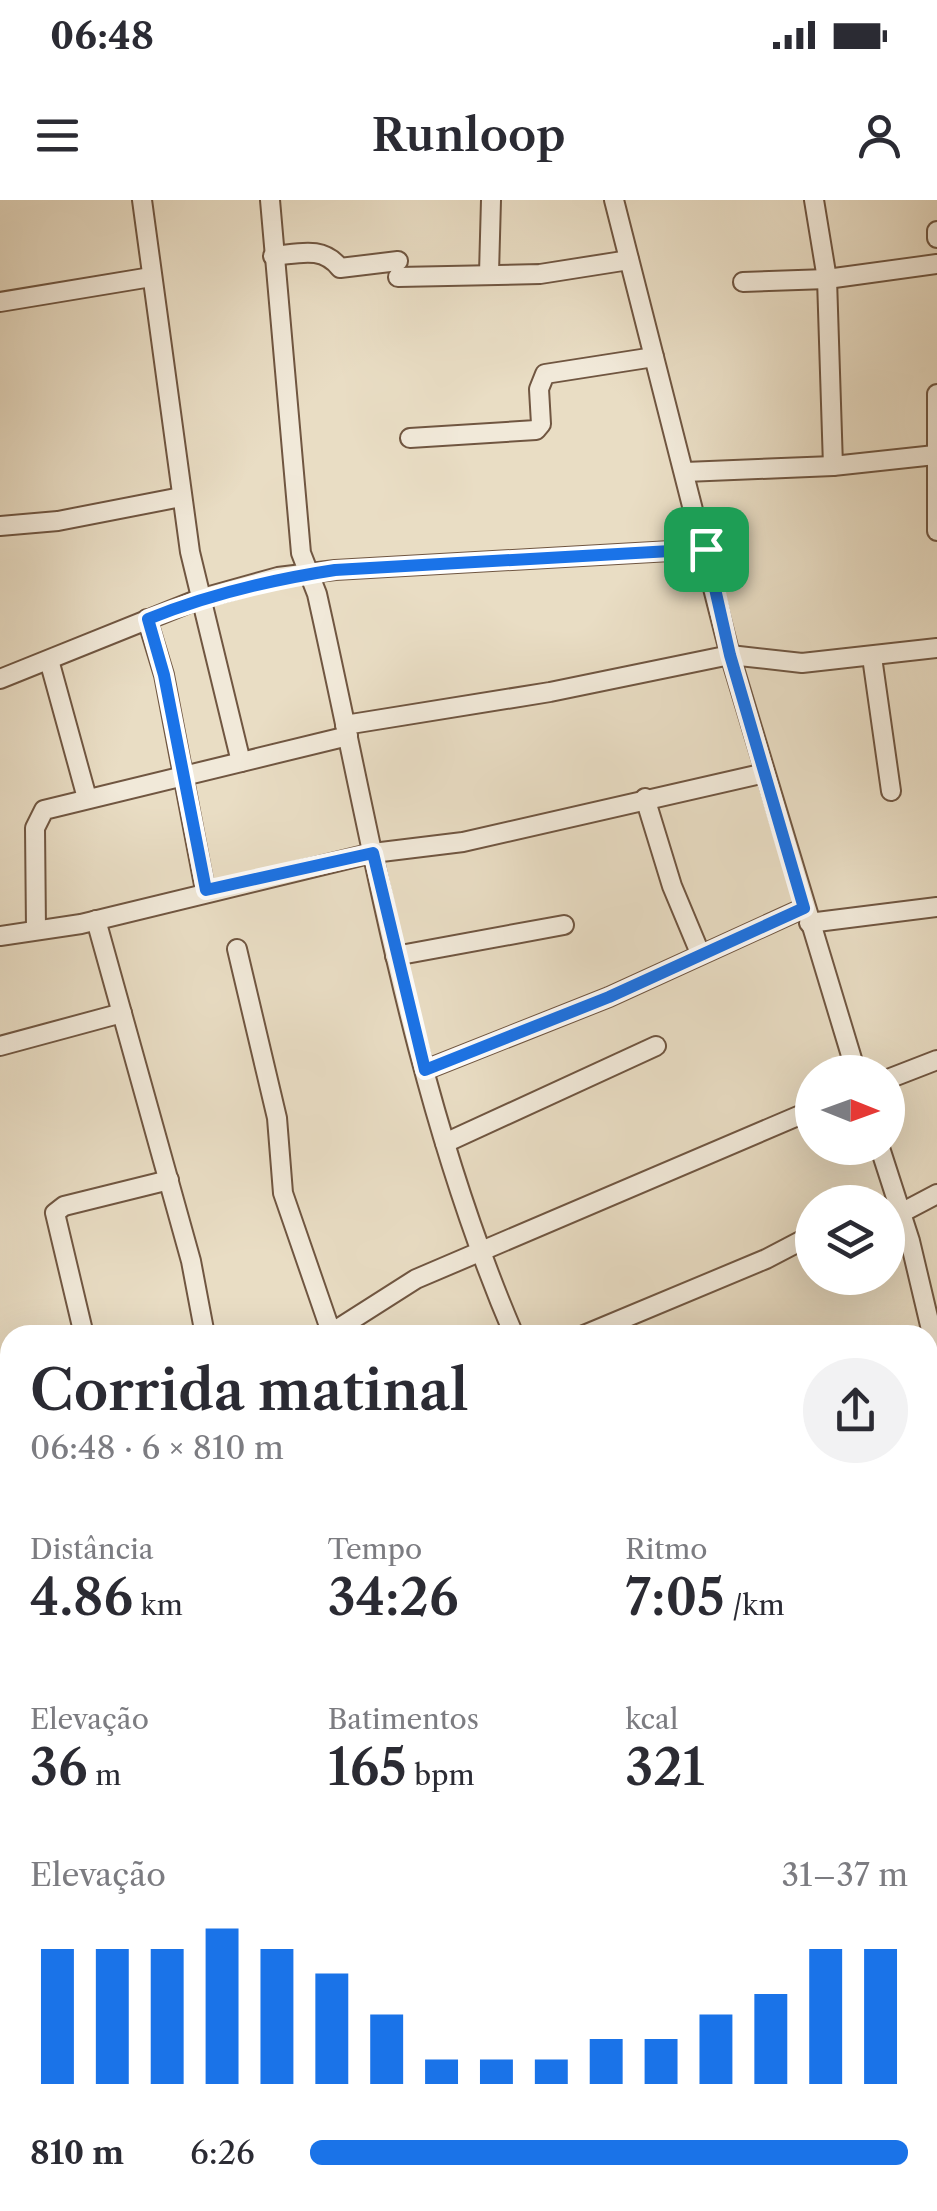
<!DOCTYPE html>
<html lang="pt">
<head>
<meta charset="utf-8">
<style>
  body { margin:0; font-family:"Libre Caslon Text",serif; background:#f2f2f3; color:#2b2b33; height:100vh; display:flex; flex-direction:column; font-size:38px; white-space:nowrap }
  * { box-sizing:border-box; margin:0 }
  p { font-size:32px; color:#7c7c81 }
  .icon { flex:none; width:55px; height:55px; fill:none; stroke:currentColor; stroke-width:2; stroke-linecap:round; stroke-linejoin:round }
  .map { position:relative; flex:1; overflow:hidden }
  .drawer { position:absolute; left:0px; top:1125px; width:938px; height:888px; display:flex; flex-direction:column; background:#fff; border-radius:30px 30px 0 0; box-shadow:0 10px 40px #0002 }
  .drawer>* { flex:none }
  .needle { width:65px; rotate:91deg }
  .tools { position:absolute; left:795px; top:855px; display:grid; gap:20px }
  .tools a { display:grid; place-items:center; width:110px; height:110px; border-radius:50%; background:#fff; box-shadow:0 10px 40px #0002; font-size:50px }
  .pin { position:absolute; display:grid; place-items:center; width:85px; height:85px; color:#fff; margin:-42px; border-radius:20px; box-shadow:0 5px 15px #0006 }
  .round { display:grid; place-items:center; flex:none; width:105px; height:105px; border-radius:52px; background:#f2f2f3 }
  .summary { display:flex; align-items:center; justify-content:space-between; height:170px; padding:0 30px }
  h1 { font-size:55px; font-weight:600; line-height:75px }
  .stats { display:grid; grid-template-columns:repeat(3,1fr); gap:15px; height:170px; padding:10px 30px }
  .stats div { display:grid; align-content:center }
  .stats b { font-size:50px; font-weight:600 }
  .stats small { font-size:28px; font-weight:400 }
  .stats p { font-size:28px }
  .chart { height:280px; padding:20px 30px }
  .chart p { display:flex; justify-content:space-between }
  .chart svg { width:100%; height:180px; margin-top:10px; stroke:#1a73e8; stroke-width:6 }
  ul { padding:0 30px; list-style:none; font-size:32px }
  li { display:grid; grid-template-columns:160px 120px 1fr; align-items:center; height:75px }
  li i { height:25px; border-radius:12px; background:#1a73e8 }
  .status { display:flex; justify-content:space-between; align-items:center; height:70px; padding:0 50px; background:#fff; direction:ltr }
  .status svg { height:28px; fill:currentColor }
  header { display:flex; justify-content:space-between; align-items:center; height:130px; padding:0 30px; background:#fff; font-size:45px; font-weight:600 }
  .map>svg:first-child { display:block }
  .lines { fill:none; stroke-linecap:round; stroke-linejoin:round }
  .minor-casing { stroke:#705641; stroke-width:22 }
  .secondary-casing { stroke:#482915; stroke-width:30 }
  .minor { stroke:#f1e9d9; stroke-width:18 }
  .secondary { stroke:#f1e9d9; stroke-width:25 }
  .route-casing { stroke:#fff; stroke-width:20 }
  .route { stroke:#1a73e8; stroke-width:12 }
</style>
</head>
<body>
<div class="status"><b>06:48</b><svg viewBox="0 0 49 12"><path d="M0 12V9h3v3zM5 12V6h3v6zM10 12V3h3v9zM15 12V0h3v12zM26 1h20v11H26zM47 4h2v5h-2z"/></svg></div>
<header><svg class="icon" aria-label="menu" viewBox="0 0 24 24"><path d="M4 6h16M4 12h16M4 18h16"/></svg>Runloop<svg class="icon" aria-label="person" viewBox="0 0 24 24"><circle cx="12" cy="8" r="4"/><path d="M4 21q1-7 8-7t8 7"/></svg></header>
<div class="map">
<svg width="937" height="2011" viewBox="0 0 937 2011">
  <rect width="100%" height="100%" fill="#e9ddc4"/>
  <filter id="stains"><feTurbulence type="fractalNoise" baseFrequency=".002" numOctaves="4"/><feColorMatrix values="0 0 0 0 .2 0 0 0 0 .09 0 0 0 0 .02 0 0 0 .5 -.17"/></filter>
  <radialGradient id="worn" r=".72"><stop offset=".6" stop-color="#630" stop-opacity="0"/><stop offset="1" stop-color="#630" stop-opacity=".3"/></radialGradient>
  <g class="lines">
    <g class="minor-casing">
      <g id="minor">
        <polyline points="142,0 190,352 241,562"/>
        <path d="M270,0L301,353L317,394C373,643 413,900 514,1135"/>
        <polyline points="614,0 730,455 856,872"/>
        <polyline points="814,0 827,79 833,266"/>
        <polyline points="937,31 937,38"/>
        <path d="M273,56C298,54 322,45 340,68L398,61"/>
        <polyline points="489,73 491,0"/>
        <polyline points="398,77 540,74 629,60"/>
        <polyline points="743,82 827,79 937,64"/>
        <polyline points="0,102 151,77"/>
        <polyline points="937,194 937,331"/>
        <polyline points="410,238 536,230 541,224 539,189 545,174 654,157"/>
        <polyline points="685,272 833,266 935,255"/>
        <polyline points="0,326 58,321 181,297"/>
        <polyline points="147,419 164,475 205,690"/>
        <polyline points="872,457 891,591"/>
        <polyline points="49,460 87,598"/>
        <polyline points="0,479 199,399 278,377 335,370 706,349"/>
        <polyline points="345,525 550,492 730,455 802,463 937,448"/>
        <polyline points="645,598 672,686 700,753"/>
        <polyline points="96,720 191,1061 205,1135"/>
        <polyline points="809,723 937,707"/>
        <polyline points="36,729 35,628 44,610 348,536"/>
        <polyline points="0,736 81,724 373,653 463,642 765,573"/>
        <polyline points="237,749 277,918 283,993 332,1135"/>
        <polyline points="395,756 564,725"/>
        <polyline points="0,846 122,813"/>
        <polyline points="425,870 609,797 804,708"/>
        <polyline points="888,879 937,860"/>
        <polyline points="445,943 656,846"/>
        <polyline points="880,948 910,1041 937,1155"/>
        <polyline points="901,1013 937,994"/>
        <polyline points="84,1135 55,1013 64,1006 169,980"/>
        <polyline points="328,1135 416,1079 812,910"/>
        <polyline points="584,1135 766,1059 812,1035"/>
        <polyline points="928,1186 937,1185"/>
        <polyline points="928,1382 937,1380"/>
        <polyline points="0,1413 10,1412"/>
        <polyline points="0,1465 10,1463"/>
        <polyline points="928,1539 937,1537"/>
        <polyline points="0,1649 10,1647"/>
        <polyline points="928,1654 937,1653"/>
        <polyline points="0,1732 10,1729"/>
        <polyline points="0,1799 10,1822"/>
        <polyline points="385,2002 387,2011"/>
        <polyline points="856,2002 862,2011"/>
        <polyline points="63,2011 87,2002"/>
      </g>
    </g>
    <g class="secondary-casing">
      <g id="secondary">
        <polyline points="928,1874 937,1868"/>
        <polyline points="690,2011 704,2002"/>
      </g>
    </g>
    <use href="#minor" class="minor"/>
    <use href="#secondary" class="secondary"/>
  </g>
  <g class="lines">
    <g class="route-casing">
      <path id="route" d="M706,349L730,455L804,708L609,797L425,870L373,653L206,690L164,475L148,419C210,394 269,380 335,370Z"/>
    </g>
    <use href="#route" class="route"/>
  </g>
  <rect width="100%" height="100%" filter="url(#stains)"/>
  <rect width="100%" height="100%" fill="url(#worn)"/>
</svg>
<div class="tools">
<a><svg class="needle" viewBox="-14 -14 28 28"><path d="M0-13l5 13h-10z" fill="#e53935"/><path d="M0 13l5-13h-10z" fill="#7c7c81"/></svg></a>
<a><svg class="icon" aria-label="layers" viewBox="0 0 24 24"><path d="M12 4l9 5-9 5-9-5zM3 14l9 5 9-5"/></svg></a>
</div>
<div class="pin" style="left:706px;top:349px;background:#1e9e55"><svg class="icon" aria-label="arrive" viewBox="0 0 24 24"><path d="M6 21V4h12l-3 4 3 4H6"/></svg></div>
<section class="drawer">
<div class="summary"><div><h1>Corrida matinal</h1><p>06:48 · 6 × 810 m</p></div><a class="round"><svg class="icon" aria-label="share" viewBox="0 0 24 24"><path d="M12 15V3M7 8l5-5 5 5M5 13v7h14v-7"/></svg></a></div>
<div class="stats">
<div><p>Distância</p><b>4.86<small> km</small></b></div>
<div><p>Tempo</p><b>34:26</b></div>
<div><p>Ritmo</p><b>7:05<small> /km</small></b></div>
</div>
<div class="stats">
<div><p>Elevação</p><b>36<small> m</small></b></div>
<div><p>Batimentos</p><b>165<small> bpm</small></b></div>
<div><p>kcal</p><b>321</b></div>
</div>
<div class="chart"><p><span>Elevação</span>31–37 m</p>
<svg viewBox="0 0 160 44" preserveAspectRatio="none"><path d="M5 44V11M15 44V11M25 44V11M35 44V6M45 44V11M55 44V17M65 44V27M75 44V38M85 44V38M95 44V38M105 44V33M115 44V33M125 44V27M135 44V22M145 44V11M155 44V11"/></svg>
</div>
<ul>
<li><b>810 m</b>6:26<i style="width:100%"></i></li>
</ul>
</section>
</div>
</body>
</html>
